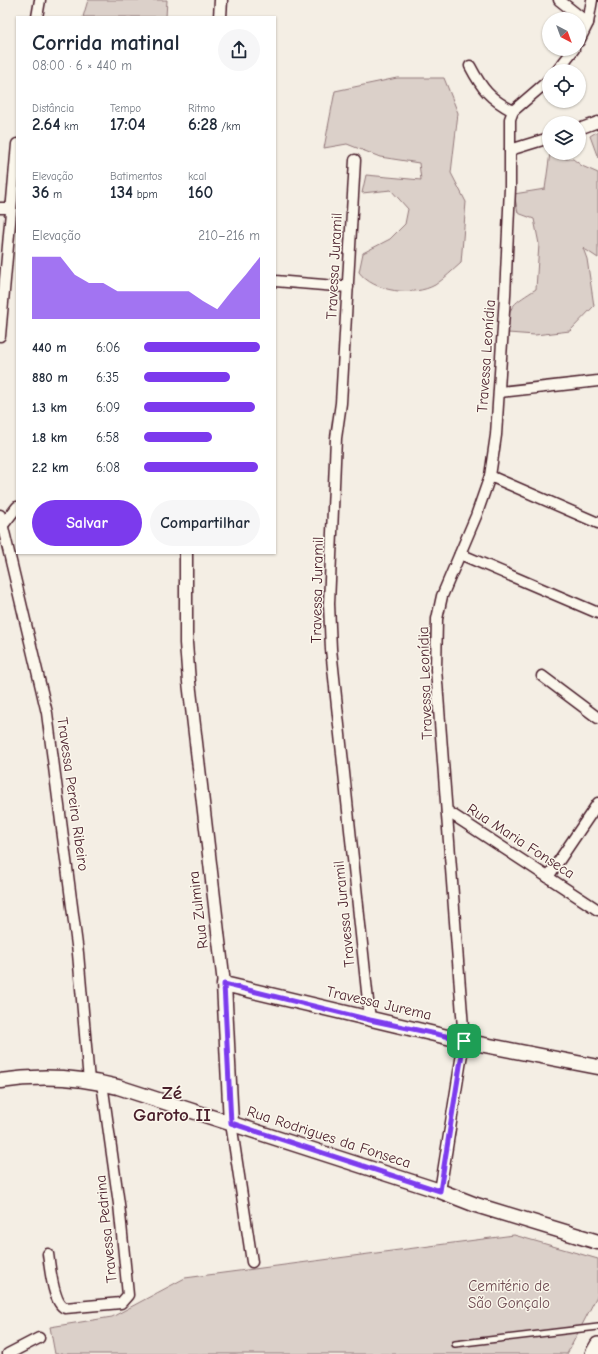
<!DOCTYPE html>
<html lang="pt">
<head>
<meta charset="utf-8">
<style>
  body { margin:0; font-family:"Comic Neue",sans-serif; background:#f6f6f7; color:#1f2937; height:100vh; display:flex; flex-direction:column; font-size:15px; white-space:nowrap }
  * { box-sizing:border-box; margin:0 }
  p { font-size:13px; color:#747a83 }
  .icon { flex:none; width:22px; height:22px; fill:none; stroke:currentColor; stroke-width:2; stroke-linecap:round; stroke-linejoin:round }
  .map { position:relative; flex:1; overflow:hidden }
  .details { position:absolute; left:16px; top:16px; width:260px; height:538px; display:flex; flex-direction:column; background:#fff; border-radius:0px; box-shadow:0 1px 3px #0004 }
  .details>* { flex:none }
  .needle { width:26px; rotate:139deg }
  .buttons { position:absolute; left:542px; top:12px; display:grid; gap:8px }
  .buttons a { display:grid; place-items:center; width:44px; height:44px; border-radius:50%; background:#fff; box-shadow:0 1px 3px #0004; font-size:20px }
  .pin { position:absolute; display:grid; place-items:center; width:34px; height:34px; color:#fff; margin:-17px; border-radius:8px; box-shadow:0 2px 6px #0006 }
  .round { display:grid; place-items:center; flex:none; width:42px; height:42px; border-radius:21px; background:#f6f6f7 }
  .head { display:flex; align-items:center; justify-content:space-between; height:68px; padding:0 16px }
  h1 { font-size:22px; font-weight:700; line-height:30px }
  .metrics { display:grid; grid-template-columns:repeat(3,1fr); gap:6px; height:68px; padding:4px 16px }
  .metrics div { display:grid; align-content:center }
  .metrics b { font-size:17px; font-weight:700 }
  .metrics small { font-size:11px; font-weight:400 }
  .metrics p { font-size:11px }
  .chart { height:112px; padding:8px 16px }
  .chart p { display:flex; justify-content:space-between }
  .chart svg { width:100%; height:72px; margin-top:4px; fill:#7c3aed; opacity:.7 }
  .cta { display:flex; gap:8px; margin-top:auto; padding:8px 16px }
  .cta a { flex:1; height:46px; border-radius:24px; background:#7c3aed; color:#fff; font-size:16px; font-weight:700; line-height:46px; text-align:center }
  .cta a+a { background:#f6f6f7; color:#1f2937 }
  ul { padding:0 16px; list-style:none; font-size:13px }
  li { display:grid; grid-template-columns:64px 48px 1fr; align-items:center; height:30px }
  li i { height:10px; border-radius:5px; background:#7c3aed }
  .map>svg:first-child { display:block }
  .green { fill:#dbd0c9; stroke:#92787a }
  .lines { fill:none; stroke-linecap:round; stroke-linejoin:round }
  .service-casing { stroke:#4a1f2b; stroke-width:8 }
  .minor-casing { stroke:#4a1f2b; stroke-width:13 }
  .tertiary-casing { stroke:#4a1f2b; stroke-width:15 }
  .secondary-casing { stroke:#4a1f2b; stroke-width:17 }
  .primary-casing { stroke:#4a1f2b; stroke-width:18 }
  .service { stroke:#fbf7ec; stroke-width:5 }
  .minor { stroke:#fbf7ec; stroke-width:10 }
  .tertiary { stroke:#fbf7ec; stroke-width:12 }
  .secondary { stroke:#fbf7ec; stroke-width:14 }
  .primary { stroke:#fbf7ec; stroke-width:15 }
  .route-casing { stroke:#fff; stroke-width:8 }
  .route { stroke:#7c3aed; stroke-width:5 }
  .labels { text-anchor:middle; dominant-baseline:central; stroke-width:3; stroke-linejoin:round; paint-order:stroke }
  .street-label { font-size:15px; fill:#4a1f2b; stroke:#fbf7ec }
  .park-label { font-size:15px; fill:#6e4b52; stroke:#fbf7ec }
  .district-label { font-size:19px; font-weight:bold; fill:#4a1f2b; stroke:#fbf7ec }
</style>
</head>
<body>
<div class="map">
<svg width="598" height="1354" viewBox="0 0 598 1354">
  <rect width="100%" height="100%" fill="#f4eee4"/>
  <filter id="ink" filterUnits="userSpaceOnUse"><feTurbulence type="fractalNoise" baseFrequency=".025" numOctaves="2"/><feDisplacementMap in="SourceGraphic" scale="8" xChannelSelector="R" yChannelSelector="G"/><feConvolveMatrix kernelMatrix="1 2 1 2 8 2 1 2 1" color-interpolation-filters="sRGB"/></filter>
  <g filter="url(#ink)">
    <g class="green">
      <polygon points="88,0 167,0 166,17 83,17"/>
      <path d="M397,78H444L458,113L451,173L466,202L461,263C453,270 444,279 435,285C414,297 373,292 359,272L363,253L390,239L405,224L408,209L391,190L362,193L366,175L421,180L419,163L380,157L347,144L324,148L335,91Z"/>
      <polygon points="598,131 598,158 590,136"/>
      <path d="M550,153H558L566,159H573L582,166L598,173V258L583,248L587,259L594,306L570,331L535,335L508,333C506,305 515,303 536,289L539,244L534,219L518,213L514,194L545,189Z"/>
      <polygon points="514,1235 598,1259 598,1294 567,1354 55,1354 50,1327 112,1317 185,1278"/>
    </g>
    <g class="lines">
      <g class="service-casing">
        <polyline id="service" points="455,1344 598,1327"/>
      </g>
      <g class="minor-casing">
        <g id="minor">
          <polyline points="559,0 588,23"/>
          <polyline points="37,17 40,0"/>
          <polyline points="579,41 588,23 592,0"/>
          <path d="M470,66C482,89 490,99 513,111"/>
          <polyline points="557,71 574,49"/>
          <polyline points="579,129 598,122"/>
          <polyline points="510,150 549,138"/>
          <polyline points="355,160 341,403 336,438 329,604 331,649 370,1020"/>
          <polyline points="0,208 11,208"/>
          <polyline points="275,281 348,287"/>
          <polyline points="0,336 17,144"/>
          <polyline points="500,392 598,381"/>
          <polyline points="490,476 598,523"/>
          <polyline points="0,515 47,713 78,953 89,1081"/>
          <polyline points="0,529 17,507"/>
          <polyline points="460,554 598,613"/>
          <polyline points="542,676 598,718"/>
          <polyline points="447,811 598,910"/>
          <polyline points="548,877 598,803"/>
          <polyline points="231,1123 252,1262"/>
          <polyline points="440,1191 464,1041 436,669 437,619 442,596 476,516 490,476 496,435 505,296 510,188 510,119 513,111 549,80"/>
          <path d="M48,1254C50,1267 53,1303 65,1308L121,1303L128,1295L119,1204L102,1083"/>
          <polyline points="8,1354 39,1338"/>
        </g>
      </g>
      <g class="tertiary-casing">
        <g id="tertiary">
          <polyline points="220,17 221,0"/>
          <polyline points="186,553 186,643 189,682 224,984"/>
        </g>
      </g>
      <g class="secondary-casing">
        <g id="secondary">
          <path d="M0,1081C39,1075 80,1077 118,1087L440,1191L476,1205L598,1242"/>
          <polyline points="231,1123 224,984 464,1041 598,1067"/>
        </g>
      </g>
      <g class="primary-casing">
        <polyline id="primary" points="593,1354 598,1345"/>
      </g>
      <use href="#service" class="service"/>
      <use href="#minor" class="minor"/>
      <use href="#tertiary" class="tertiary"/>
      <use href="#secondary" class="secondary"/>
      <use href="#primary" class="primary"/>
    </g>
  </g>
  <g class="lines" filter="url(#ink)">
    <g class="route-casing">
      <polygon id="route" points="224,984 370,1020 455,1038 464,1041 440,1191 231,1123"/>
    </g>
    <use href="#route" class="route"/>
  </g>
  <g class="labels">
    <g class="street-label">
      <text transform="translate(334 266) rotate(-87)">Travessa Juramil</text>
      <text transform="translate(486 356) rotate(-86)">Travessa Leonídia</text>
      <text transform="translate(317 590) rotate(-89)">Travessa Juramil</text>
      <text transform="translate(425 683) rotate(-92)">Travessa Leonídia</text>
      <text transform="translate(73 794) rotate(82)">Travessa Pereira Ribeiro</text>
      <text transform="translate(521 841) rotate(33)">Rua Maria Fonseca</text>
      <text transform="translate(198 910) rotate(-97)">Rua Zulmira</text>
      <text transform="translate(344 914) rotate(-96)">Travessa Juramil</text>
      <text transform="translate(379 1003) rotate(13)">Travessa Jurema</text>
      <text transform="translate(329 1137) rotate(18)">Rua Rodrigues da Fonseca</text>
      <text transform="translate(106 1229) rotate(-96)">Travessa Pedrina</text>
    </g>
    <g class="park-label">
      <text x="509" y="1286">Cemitério de<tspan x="509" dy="17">São Gonçalo</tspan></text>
    </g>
    <g class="district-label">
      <text x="172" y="1093">Zé<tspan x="172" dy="22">Garoto II</tspan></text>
    </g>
  </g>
</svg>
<div class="buttons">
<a><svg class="needle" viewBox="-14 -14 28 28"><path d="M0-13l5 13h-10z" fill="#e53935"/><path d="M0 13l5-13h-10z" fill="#747a83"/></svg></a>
<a><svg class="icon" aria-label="locate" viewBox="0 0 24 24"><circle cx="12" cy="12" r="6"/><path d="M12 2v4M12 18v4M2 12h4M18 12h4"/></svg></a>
<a><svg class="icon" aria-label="layers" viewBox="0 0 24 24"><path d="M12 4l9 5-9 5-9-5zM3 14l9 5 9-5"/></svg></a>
</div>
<div class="pin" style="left:464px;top:1041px;background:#1e9e55"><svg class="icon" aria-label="arrive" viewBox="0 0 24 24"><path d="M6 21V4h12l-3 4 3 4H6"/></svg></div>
<section class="details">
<div class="head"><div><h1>Corrida matinal</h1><p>08:00 · 6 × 440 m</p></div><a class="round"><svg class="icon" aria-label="share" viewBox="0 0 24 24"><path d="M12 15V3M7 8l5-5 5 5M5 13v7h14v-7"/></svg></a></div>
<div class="metrics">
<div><p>Distância</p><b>2.64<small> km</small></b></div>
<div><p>Tempo</p><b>17:04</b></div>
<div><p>Ritmo</p><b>6:28<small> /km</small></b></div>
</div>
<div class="metrics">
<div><p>Elevação</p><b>36<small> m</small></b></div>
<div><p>Batimentos</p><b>134<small> bpm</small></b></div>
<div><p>kcal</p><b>160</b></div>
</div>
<div class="chart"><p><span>Elevação</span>210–216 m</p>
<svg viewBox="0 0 160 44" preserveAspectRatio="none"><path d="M0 44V6L10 6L20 6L30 17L40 22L50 22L60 27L70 27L80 27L90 27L100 27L110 27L120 33L130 38L140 27L150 17L160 6V44z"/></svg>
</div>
<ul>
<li><b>440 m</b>6:06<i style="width:100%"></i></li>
<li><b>880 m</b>6:35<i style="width:74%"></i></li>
<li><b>1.3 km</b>6:09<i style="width:96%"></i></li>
<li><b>1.8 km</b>6:58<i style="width:59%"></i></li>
<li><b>2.2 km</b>6:08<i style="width:98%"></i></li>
</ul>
<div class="cta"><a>Salvar</a><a>Compartilhar</a></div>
</section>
</div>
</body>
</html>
